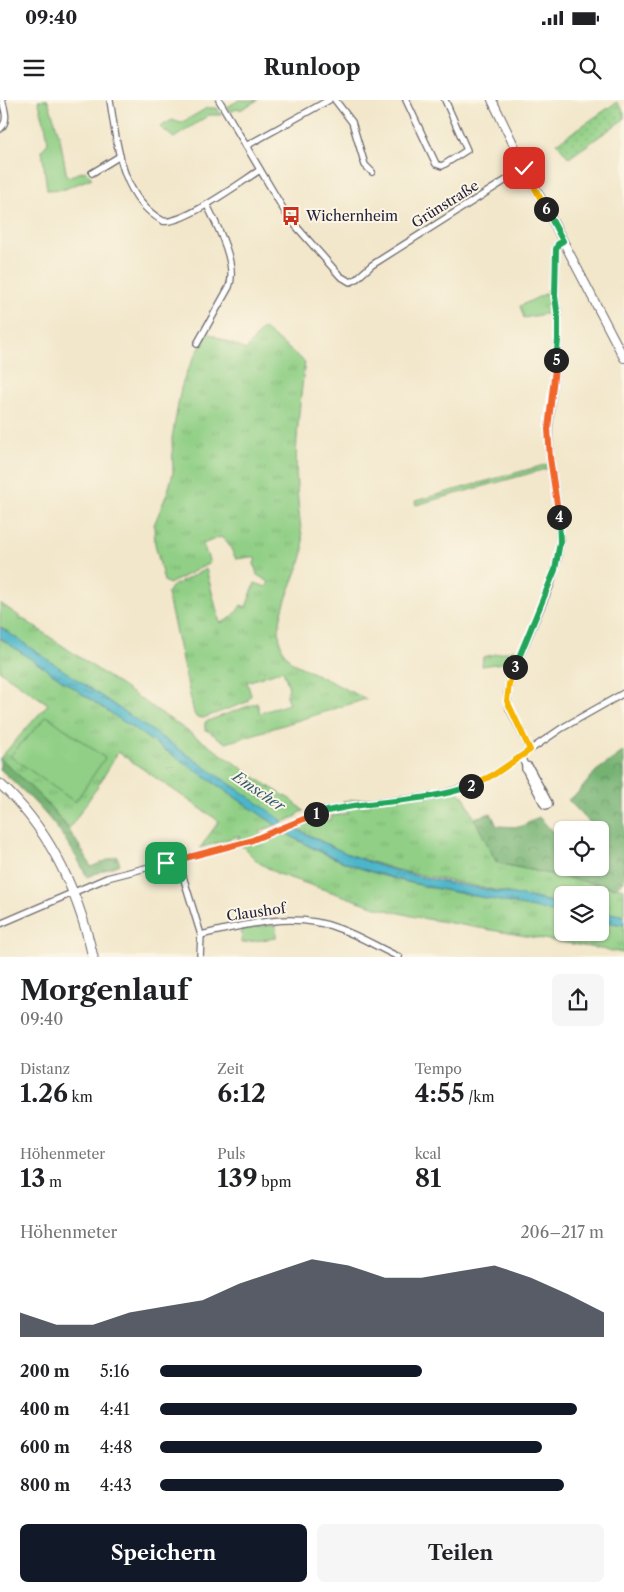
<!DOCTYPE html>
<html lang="de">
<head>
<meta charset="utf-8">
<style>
  body { margin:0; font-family:"Libre Caslon Text",serif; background:#f6f6f6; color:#202124; height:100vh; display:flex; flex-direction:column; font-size:19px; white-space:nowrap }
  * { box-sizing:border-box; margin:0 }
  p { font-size:16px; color:#757577 }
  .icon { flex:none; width:28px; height:28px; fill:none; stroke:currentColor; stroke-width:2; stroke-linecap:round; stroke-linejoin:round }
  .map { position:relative; height:857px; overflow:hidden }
  .side { display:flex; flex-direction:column; background:#fff; flex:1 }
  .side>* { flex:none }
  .controls { position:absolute; left:554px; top:721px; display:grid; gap:10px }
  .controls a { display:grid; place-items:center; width:55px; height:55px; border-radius:8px; background:#fff; box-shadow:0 1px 4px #0004; font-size:25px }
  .pin { position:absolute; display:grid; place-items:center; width:42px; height:42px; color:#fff; margin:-21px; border-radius:10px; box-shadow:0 2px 8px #0006 }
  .km { position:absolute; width:25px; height:25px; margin:-12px; border-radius:50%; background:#222; color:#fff; font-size:14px; line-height:25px; text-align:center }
  .round { display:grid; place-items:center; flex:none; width:52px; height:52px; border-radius:8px; background:#f6f6f6 }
  .overview { display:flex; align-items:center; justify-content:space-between; height:85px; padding:0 20px }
  h1 { font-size:28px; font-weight:800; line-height:38px }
  .metrics { display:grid; grid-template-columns:repeat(3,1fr); gap:8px; height:85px; padding:5px 20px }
  .metrics div { display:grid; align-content:center }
  .metrics b { font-size:25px; font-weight:800 }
  .metrics small { font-size:14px; font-weight:400 }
  .metrics p { font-size:14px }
  .chart { height:140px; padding:10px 20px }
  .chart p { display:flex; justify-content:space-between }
  .chart svg { width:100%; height:90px; margin-top:5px; fill:#111827; opacity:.7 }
  .primary-button { display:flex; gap:10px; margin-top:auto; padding:10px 20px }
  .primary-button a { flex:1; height:58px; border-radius:8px; background:#111827; color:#fff; font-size:20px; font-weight:800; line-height:58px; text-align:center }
  .primary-button a+a { background:#f6f6f6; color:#202124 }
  ul { padding:0 20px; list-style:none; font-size:16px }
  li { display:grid; grid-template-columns:80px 60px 1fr; align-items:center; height:38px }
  li i { height:12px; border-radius:6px; background:#111827 }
  .status { display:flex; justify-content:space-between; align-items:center; height:35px; padding:0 25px; background:#fff; direction:ltr }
  .status svg { height:14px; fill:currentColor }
  header { display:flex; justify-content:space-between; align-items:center; height:65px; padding:0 20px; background:#fff; font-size:22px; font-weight:800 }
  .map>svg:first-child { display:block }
  .grass { fill:url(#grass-tufts); stroke:#597860 }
  .forest { fill:url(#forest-crowns); stroke:#4b6a56 }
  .park { fill:#90cf85; stroke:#597860 }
  .garden { fill:url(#garden-dots); stroke:#597860 }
  .water { fill:url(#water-ripples); stroke:#376c82 }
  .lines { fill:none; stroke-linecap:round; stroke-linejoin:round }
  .minor-casing { stroke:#6b676d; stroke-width:8 }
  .secondary-casing { stroke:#6b676d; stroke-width:10 }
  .primary-casing { stroke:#6b676d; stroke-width:11 }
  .minor { stroke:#fff; stroke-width:5.5 }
  .secondary { stroke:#fff; stroke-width:8 }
  .primary { stroke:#fff; stroke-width:9 }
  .split-1-casing { stroke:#fff; stroke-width:10 }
  .split-2-casing { stroke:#fff; stroke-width:10 }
  .split-3-casing { stroke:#fff; stroke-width:10 }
  .split-4-casing { stroke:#fff; stroke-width:10 }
  .split-5-casing { stroke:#fff; stroke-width:10 }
  .split-6-casing { stroke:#fff; stroke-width:10 }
  .split-7-casing { stroke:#fff; stroke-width:10 }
  .split-1 { stroke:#f0652b; stroke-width:6 }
  .split-2 { stroke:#22a559; stroke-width:6 }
  .split-3 { stroke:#f5b400; stroke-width:6 }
  .split-4 { stroke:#22a559; stroke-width:6 }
  .split-5 { stroke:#f0652b; stroke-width:6 }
  .split-6 { stroke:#22a559; stroke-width:6 }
  .split-7 { stroke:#f5b400; stroke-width:6 }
  .labels { text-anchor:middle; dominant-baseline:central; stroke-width:4; stroke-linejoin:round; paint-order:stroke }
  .street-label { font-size:14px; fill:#22223b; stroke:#fcf5e5 }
  .poi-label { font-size:14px; fill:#22223b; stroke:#fcf5e5; text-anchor:start }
  .water-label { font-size:15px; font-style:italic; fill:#335d74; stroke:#fcf5e5 }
</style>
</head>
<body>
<div class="status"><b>09:40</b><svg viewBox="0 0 49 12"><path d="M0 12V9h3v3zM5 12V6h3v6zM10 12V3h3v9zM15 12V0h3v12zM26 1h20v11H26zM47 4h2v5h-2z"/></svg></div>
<header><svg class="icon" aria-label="menu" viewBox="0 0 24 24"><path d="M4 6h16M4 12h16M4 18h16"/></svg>Runloop<svg class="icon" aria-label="search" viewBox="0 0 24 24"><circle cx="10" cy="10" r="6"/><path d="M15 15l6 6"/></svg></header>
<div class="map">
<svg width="624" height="857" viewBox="0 0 624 857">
  <defs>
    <pattern id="grass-tufts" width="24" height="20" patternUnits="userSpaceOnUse" patternTransform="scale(1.25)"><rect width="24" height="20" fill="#90cf85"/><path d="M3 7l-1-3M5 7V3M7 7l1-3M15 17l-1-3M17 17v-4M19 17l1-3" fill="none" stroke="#7cb174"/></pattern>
    <pattern id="forest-crowns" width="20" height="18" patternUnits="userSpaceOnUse" patternTransform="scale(1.25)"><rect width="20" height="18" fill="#74b272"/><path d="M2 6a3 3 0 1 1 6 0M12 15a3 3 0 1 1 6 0" fill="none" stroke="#5f905f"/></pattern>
    <pattern id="garden-dots" width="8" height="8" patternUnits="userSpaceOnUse" patternTransform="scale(1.25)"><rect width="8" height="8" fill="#90cf85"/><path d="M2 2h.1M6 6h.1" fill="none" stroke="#7cb174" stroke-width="1.8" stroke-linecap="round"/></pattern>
    <pattern id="water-ripples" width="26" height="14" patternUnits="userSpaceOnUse" patternTransform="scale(1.25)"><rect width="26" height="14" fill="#4cb6c9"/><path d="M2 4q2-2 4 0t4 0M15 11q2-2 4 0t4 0" fill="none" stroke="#3f94a4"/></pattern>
  </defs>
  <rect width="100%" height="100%" fill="#fcf5e5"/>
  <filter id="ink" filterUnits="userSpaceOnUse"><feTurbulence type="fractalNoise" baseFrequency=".02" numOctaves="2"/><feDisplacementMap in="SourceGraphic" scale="10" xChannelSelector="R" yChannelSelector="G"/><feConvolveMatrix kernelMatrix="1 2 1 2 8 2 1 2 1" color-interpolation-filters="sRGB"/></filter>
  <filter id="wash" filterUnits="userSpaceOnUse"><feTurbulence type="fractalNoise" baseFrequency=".0096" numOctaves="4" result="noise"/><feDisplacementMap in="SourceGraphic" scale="20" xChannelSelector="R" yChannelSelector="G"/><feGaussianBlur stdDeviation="1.12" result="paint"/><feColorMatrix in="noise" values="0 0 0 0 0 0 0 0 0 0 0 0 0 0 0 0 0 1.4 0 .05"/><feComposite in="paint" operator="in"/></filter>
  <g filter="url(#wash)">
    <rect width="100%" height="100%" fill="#f2e7cb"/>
    <g class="grass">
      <polygon points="553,190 555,212 524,218 520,206"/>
      <path d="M263,228L305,262C300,303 294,346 297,388C298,401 299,415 301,429C302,437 304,445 303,452C296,485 260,534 293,563L366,599L226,643L205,629V622L257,603L260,613L289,604L286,596L289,588L283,570L247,582L251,595L247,602L203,618L196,617L194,613L167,493L171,487L206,469L220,523C231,519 235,515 241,505L246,507L255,483L266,487L269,482L257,475L254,463L256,459L251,457L236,459L227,441L220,437L203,444L210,463L169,484L164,481L155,444L154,425L168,391L173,373L172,338L181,288L187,271L208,233L246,250Z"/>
      <polygon points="548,364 549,368 416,405 415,401"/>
      <polygon points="0,503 265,684 290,699 304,711 300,712 297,716 284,722 0,527"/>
      <path d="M0,538L276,725L259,732L269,739L284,732C347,771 408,784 480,797C507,802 535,808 562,814V832H600V821L624,825V853L416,817L379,808L278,774L258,762L236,740L241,735L200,748L219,721L118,652L98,686L69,729L48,704L0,658L48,604L0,571Z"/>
      <polygon points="522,548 516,561 482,566 483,557"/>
      <polygon points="454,687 464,697 497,763 624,789 624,816 600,811 600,795 562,795 562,804 397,770 347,754 295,728 316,719 322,722 332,719 331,716 348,713 342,701 434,691"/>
    </g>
    <g class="forest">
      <polygon points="624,651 624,781 615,788 497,763 474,718 491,713 497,726 520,727 539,717 562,742 562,768 600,768 600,730 597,730 568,700 578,693 596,671"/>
      <path d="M0,658C35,690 70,723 91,767L117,756L120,764L87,777C64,730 38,704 0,669Z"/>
    </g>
    <g class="park">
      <polygon points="38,0 48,0 60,38 67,77 85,71 92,78 65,89 47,90 42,50 48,43 46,29"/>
      <polygon points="239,0 258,0 240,10 239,8 230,12 227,7"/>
      <polygon points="207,8 217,8 221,15 209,15 174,38 160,27 172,20 181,23"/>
      <polygon points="47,616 105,658 75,702 10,656"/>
      <polygon points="276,825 276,838 241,843 242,830 254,827"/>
    </g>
    <polygon class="garden" points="617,2 624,12 624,19 569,58 557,43"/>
    <g class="water">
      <polygon points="0,527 258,703 284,722 276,725 0,538"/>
      <path d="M295,728C328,746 361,761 397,771C451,785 508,792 562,804V814C534,808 505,802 476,796C405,783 347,770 284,732Z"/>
      <polygon points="600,811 624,816 624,825 600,821"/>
    </g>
  </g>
  <g filter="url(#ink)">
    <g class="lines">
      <g class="minor-casing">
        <g id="minor">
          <path d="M110,0C117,43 120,97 163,121C183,125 241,82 260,70"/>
          <polyline points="219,0 288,117 340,176 350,182 355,180 372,165 525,68"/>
          <polyline points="335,0 352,22 365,65 372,72"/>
          <polyline points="406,0 436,64 442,66 467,50 445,0"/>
          <path d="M0,29C9,21 5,11 2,0"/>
          <polyline points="246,46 329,0"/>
          <polyline points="92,73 120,56"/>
          <path d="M197,244L229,187C238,165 217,125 207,105"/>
          <polyline points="530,650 509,608 507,594 512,575 551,484 558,457 560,443 557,402 550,358 549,329 558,240 558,218 555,197 556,149 558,144 563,141"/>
          <polyline points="521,657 525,665 525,669 544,705 546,706 549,705 549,703 529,666 525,665"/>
          <polyline points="178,760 201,835 200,857"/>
          <polyline points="0,824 107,778 250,741 325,711 356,705 434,696 476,684 495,674 562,628 624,593"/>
          <path d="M201,835C246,824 295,811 340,829C360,836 379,848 399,857"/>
        </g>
      </g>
      <g class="secondary-casing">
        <polyline id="secondary" points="492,0 525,68 624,258"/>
      </g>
      <g class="primary-casing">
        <path id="primary" d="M0,684C51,730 78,792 93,857"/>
      </g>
      <use href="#minor" class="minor"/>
      <use href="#secondary" class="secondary"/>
      <use href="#primary" class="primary"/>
    </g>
  </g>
  <g class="lines" filter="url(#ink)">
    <g class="split-1-casing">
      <polyline id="split-1" points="166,763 250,741 316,714"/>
    </g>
    <g class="split-2-casing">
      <path id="split-2" d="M316,714C367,699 421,704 471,686"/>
    </g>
    <g class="split-3-casing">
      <polyline id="split-3" points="471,686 495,674 530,650 507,601 509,584 515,567"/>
    </g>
    <g class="split-4-casing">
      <polyline id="split-4" points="515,567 555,470 560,442 559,417"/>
    </g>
    <g class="split-5-casing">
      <polyline id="split-5" points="556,260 548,329 550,358 559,417"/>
    </g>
    <g class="split-6-casing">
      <polyline id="split-6" points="546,109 563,141 558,144 556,149 555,196 558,218 558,240 556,260"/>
    </g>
    <g class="split-7-casing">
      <polyline id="split-7" points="524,68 546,109"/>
    </g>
    <use href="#split-1" class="split-1"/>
    <use href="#split-2" class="split-2"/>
    <use href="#split-3" class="split-3"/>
    <use href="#split-4" class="split-4"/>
    <use href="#split-5" class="split-5"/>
    <use href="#split-6" class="split-6"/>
    <use href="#split-7" class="split-7"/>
  </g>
  <defs>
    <g id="bus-bare" transform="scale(1.5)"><path d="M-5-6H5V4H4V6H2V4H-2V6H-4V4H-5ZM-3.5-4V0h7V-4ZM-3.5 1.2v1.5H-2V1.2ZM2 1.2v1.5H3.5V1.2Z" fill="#c8321e" stroke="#fcf5e5" stroke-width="2.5" paint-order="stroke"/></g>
  </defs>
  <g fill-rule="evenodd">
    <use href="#bus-bare" x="291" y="116"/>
  </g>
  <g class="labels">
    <g class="street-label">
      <text transform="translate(445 104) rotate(-32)">Grünstraße</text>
      <text transform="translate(256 812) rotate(-8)">Claushof</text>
    </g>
    <g class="poi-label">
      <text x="306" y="116">Wichernheim</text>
    </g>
    <g class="water-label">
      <text transform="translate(259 691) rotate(34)">Emscher</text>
    </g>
  </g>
</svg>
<div class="controls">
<a><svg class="icon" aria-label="locate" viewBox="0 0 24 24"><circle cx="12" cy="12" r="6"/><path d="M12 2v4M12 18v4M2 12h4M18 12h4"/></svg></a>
<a><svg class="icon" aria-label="layers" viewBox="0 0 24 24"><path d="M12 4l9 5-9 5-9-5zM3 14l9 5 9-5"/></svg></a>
</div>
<div class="pin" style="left:166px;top:763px;background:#1e9e55"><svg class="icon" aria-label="arrive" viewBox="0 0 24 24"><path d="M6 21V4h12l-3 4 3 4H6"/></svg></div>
<div class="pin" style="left:524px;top:68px;background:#d93025"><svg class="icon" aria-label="check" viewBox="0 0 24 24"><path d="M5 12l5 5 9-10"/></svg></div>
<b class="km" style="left:316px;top:714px">1</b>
<b class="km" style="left:471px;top:686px">2</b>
<b class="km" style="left:515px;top:567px">3</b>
<b class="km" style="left:559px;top:417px">4</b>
<b class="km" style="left:556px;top:260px">5</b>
<b class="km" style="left:546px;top:109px">6</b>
</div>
<section class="side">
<div class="overview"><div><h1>Morgenlauf</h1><p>09:40</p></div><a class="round"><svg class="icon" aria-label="share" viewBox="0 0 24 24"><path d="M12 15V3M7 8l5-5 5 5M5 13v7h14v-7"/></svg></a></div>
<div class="metrics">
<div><p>Distanz</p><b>1.26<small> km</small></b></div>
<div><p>Zeit</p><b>6:12</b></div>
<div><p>Tempo</p><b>4:55<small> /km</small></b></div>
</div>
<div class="metrics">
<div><p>Höhenmeter</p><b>13<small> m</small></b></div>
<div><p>Puls</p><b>139<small> bpm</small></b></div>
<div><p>kcal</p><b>81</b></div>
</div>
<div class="chart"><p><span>Höhenmeter</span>206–217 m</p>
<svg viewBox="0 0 160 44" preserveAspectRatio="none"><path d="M0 44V32L10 38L20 38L30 32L40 29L50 26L60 18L70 12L80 6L90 9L100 15L110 15L120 12L130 9L140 15L150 23L160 32V44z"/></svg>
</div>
<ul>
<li><b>200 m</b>5:16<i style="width:59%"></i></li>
<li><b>400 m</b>4:41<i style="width:94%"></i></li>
<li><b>600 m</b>4:48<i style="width:86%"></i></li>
<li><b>800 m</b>4:43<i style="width:91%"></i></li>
</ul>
<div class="primary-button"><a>Speichern</a><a>Teilen</a></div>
</section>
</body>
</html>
